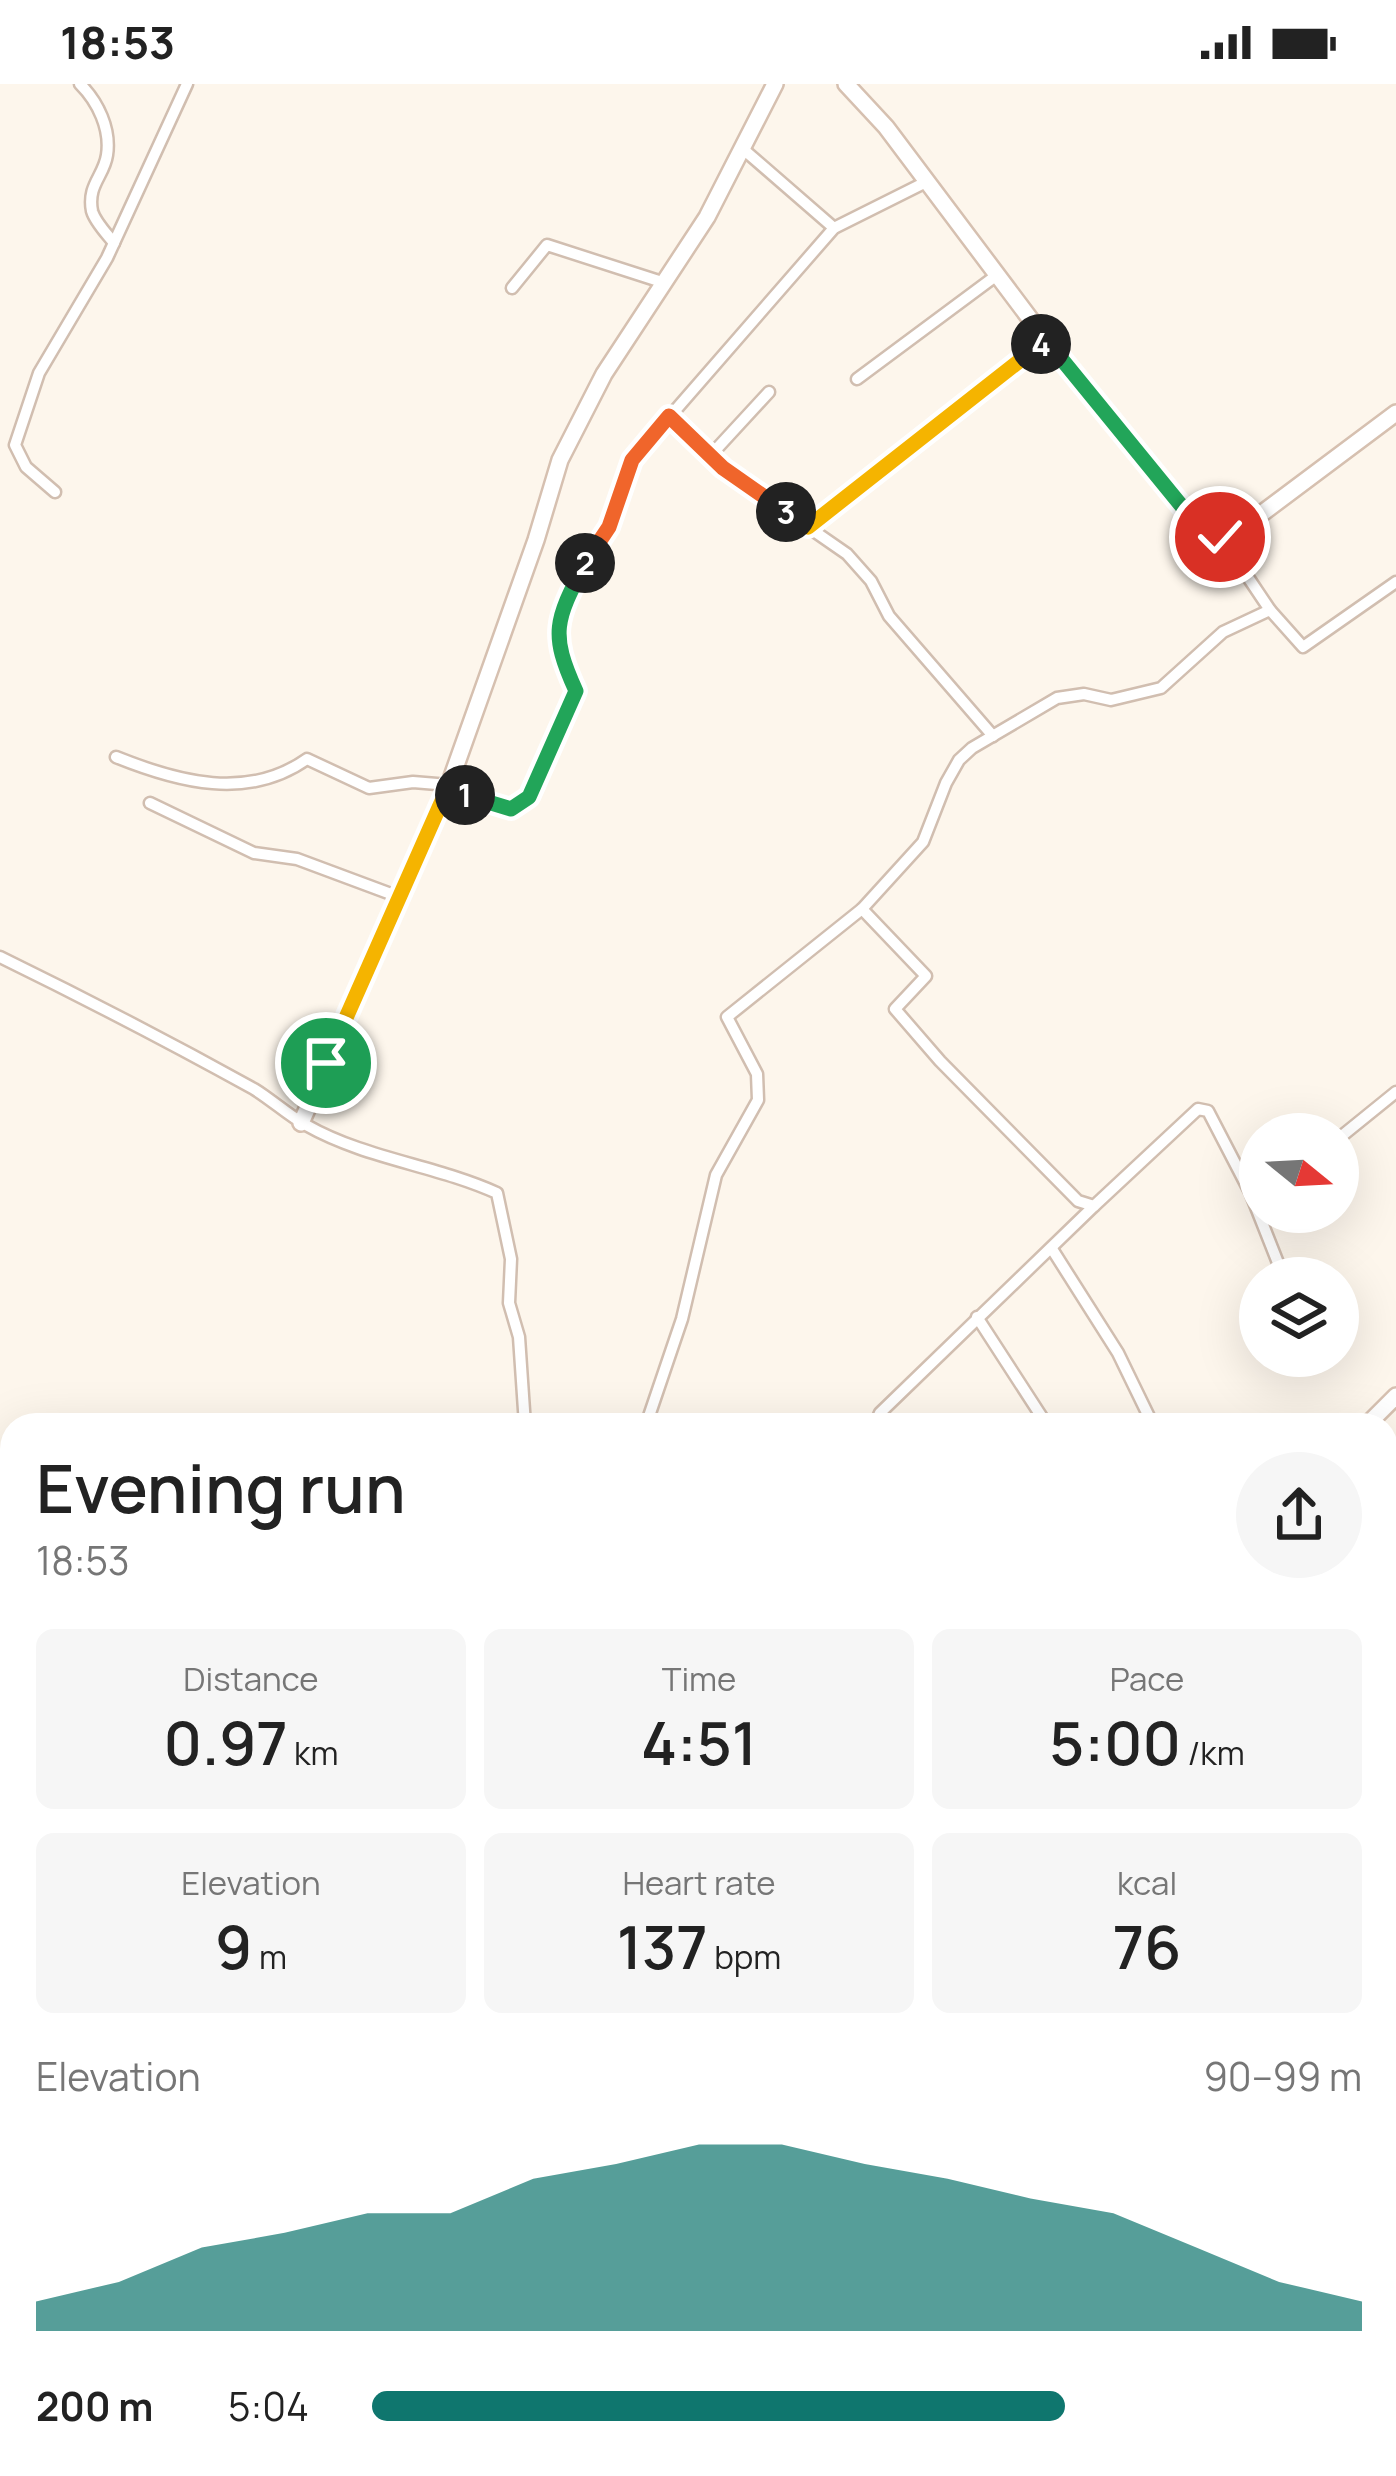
<!DOCTYPE html>
<html lang="en">
<head>
<meta charset="utf-8">
<style>
  body { margin:0; font-family:Manrope,sans-serif; background:#f6f6f6; color:#222; height:100vh; display:flex; flex-direction:column; font-size:45px; white-space:nowrap }
  * { box-sizing:border-box; margin:0 }
  p { font-size:39px; color:#767676 }
  .icon { flex:none; width:66px; height:66px; fill:none; stroke:currentColor; stroke-width:2; stroke-linecap:round; stroke-linejoin:round }
  .map { position:relative; flex:1; overflow:hidden }
  .sheet { position:absolute; left:0px; top:1329px; width:1398px; height:1065px; display:flex; flex-direction:column; background:#fff; border-radius:36px 36px 0 0; box-shadow:0 12px 48px #0002 }
  .sheet>* { flex:none }
  .needle { width:78px; rotate:108deg }
  .tools { position:absolute; left:1239px; top:1029px; display:grid; gap:24px }
  .tools a { display:grid; place-items:center; width:120px; height:120px; border-radius:50%; background:#fff; box-shadow:0 12px 48px #0002; font-size:60px }
  .pin { position:absolute; display:grid; place-items:center; width:102px; height:102px; color:#fff; margin:-51px; border:6px solid #fff; border-radius:50%; box-shadow:0 3px 12px #0007 }
  .km { position:absolute; width:60px; height:60px; margin:-30px; border-radius:50%; background:#222; color:#fff; font-size:33px; line-height:60px; text-align:center }
  .round { display:grid; place-items:center; flex:none; width:126px; height:126px; border-radius:63px; background:#f6f6f6 }
  .headline { display:flex; align-items:center; justify-content:space-between; height:204px; padding:0 36px }
  h1 { font-size:66px; font-weight:600; line-height:90px }
  .figures { display:grid; grid-template-columns:repeat(3,1fr); gap:18px; height:204px; padding:12px 36px }
  .figures div { display:grid; align-content:center; border-radius:18px; background:#f6f6f6; text-align:center }
  .figures b { font-size:60px; font-weight:600 }
  .figures small { font-size:33px; font-weight:400 }
  .figures p { font-size:33px }
  .chart { height:336px; padding:24px 36px }
  .chart p { display:flex; justify-content:space-between }
  .chart svg { width:100%; height:216px; margin-top:12px; fill:#0f766e; opacity:.7 }
  ul { padding:0 36px; list-style:none; font-size:39px }
  li { display:grid; grid-template-columns:192px 144px 1fr; align-items:center; height:90px }
  li i { height:30px; border-radius:15px; background:#0f766e }
  .status { display:flex; justify-content:space-between; align-items:center; height:84px; padding:0 60px; background:#fff; direction:ltr }
  .status svg { height:33px; fill:currentColor }
  .map>svg:first-child { display:block }
  .lines { fill:none; stroke-linecap:round; stroke-linejoin:round }
  .street-casing { stroke:#d1beb0; stroke-width:15 }
  .secondary-casing { stroke:#d6c0b0; stroke-width:20 }
  .street { stroke:#fff; stroke-width:10 }
  .secondary { stroke:#fff; stroke-width:15 }
  .split-1-casing { stroke:#fff; stroke-width:24 }
  .split-2-casing { stroke:#fff; stroke-width:24 }
  .split-3-casing { stroke:#fff; stroke-width:24 }
  .split-4-casing { stroke:#fff; stroke-width:24 }
  .split-5-casing { stroke:#fff; stroke-width:24 }
  .split-1 { stroke:#f5b400; stroke-width:15 }
  .split-2 { stroke:#22a559; stroke-width:15 }
  .split-3 { stroke:#f0652b; stroke-width:15 }
  .split-4 { stroke:#f5b400; stroke-width:15 }
  .split-5 { stroke:#22a559; stroke-width:15 }
</style>
</head>
<body>
<div class="status"><b>18:53</b><svg viewBox="0 0 49 12"><path d="M0 12V9h3v3zM5 12V6h3v6zM10 12V3h3v9zM15 12V0h3v12zM26 1h20v11H26zM47 4h2v5h-2z"/></svg></div>
<div class="map">
<svg width="1396" height="2392" viewBox="0 0 1396 2392">
  <rect width="100%" height="100%" fill="#fdf6ec"/>
  <g class="lines">
    <g class="street-casing">
      <g id="street">
        <path d="M80,0C98,18 111,45 107,71C104,92 87,101 92,127C95,138 107,150 114,159"/>
        <polyline points="743,65 834,144"/>
        <polyline points="512,204 547,161 665,199"/>
        <polyline points="857,295 997,191"/>
        <polyline points="669,332 723,384 847,470 871,497 889,532 993,652"/>
        <polyline points="710,372 769,308"/>
        <polyline points="55,408 26,383 15,361 39,289 107,174 187,0"/>
        <polyline points="808,443 1046,256"/>
        <polyline points="1221,453 1270,526"/>
        <path d="M116,673C178,698 248,717 307,675L369,704L413,698L449,701L473,716L511,725L529,713L576,607L557,565L564,521L587,476L609,443L632,376L834,144L926,98"/>
        <polyline points="150,719 254,769 297,775 399,813"/>
        <polyline points="862,825 926,892 895,925 940,977 1078,1117 1094,1122 1198,1025 1208,1027 1250,1108 1284,1194"/>
        <path d="M0,873C86,915 171,959 254,1005C272,1016 289,1032 306,1041C366,1075 435,1081 497,1109L511,1175L509,1219L519,1253L525,1341"/>
        <polyline points="1338,1055 1396,1008"/>
        <polyline points="1052,1165 1118,1269 1153,1341"/>
        <polyline points="977,1233 1047,1341"/>
        <polyline points="646,1341 682,1235 716,1091 758,1016 757,990 727,933 862,825 923,758 946,699 959,676 972,664 1057,614 1084,610 1111,616 1161,604 1223,548 1270,526 1303,563 1396,498"/>
        <polyline points="875,1341 880,1329 1094,1122"/>
        <polyline points="0,1436 12,1443"/>
        <polyline points="0,1853 12,1875"/>
        <polyline points="1386,1967 1396,1962"/>
        <polyline points="0,2000 12,1973"/>
        <polyline points="213,2382 220,2392"/>
        <polyline points="1348,2382 1355,2392"/>
      </g>
    </g>
    <g class="secondary-casing">
      <g id="secondary">
        <polyline points="846,0 886,43 1046,256 1202,447 1221,453 1237,448 1396,329"/>
        <polyline points="301,1039 449,701 536,456 560,376 604,290 707,133 775,0"/>
        <polyline points="1367,1341 1396,1312"/>
        <polyline points="1386,1812 1396,1807"/>
        <polyline points="1386,2004 1396,2018"/>
      </g>
    </g>
    <use href="#street" class="street"/>
    <use href="#secondary" class="secondary"/>
  </g>
  <g class="lines">
    <g class="split-1-casing">
      <polyline id="split-1" points="326,979 449,701 465,711"/>
    </g>
    <g class="split-2-casing">
      <path id="split-2" d="M465,711L511,725L529,713L576,607C549,548 556,536 585,479"/>
    </g>
    <g class="split-3-casing">
      <polyline id="split-3" points="585,479 609,443 632,376 669,332 723,384 786,428"/>
    </g>
    <g class="split-4-casing">
      <polyline id="split-4" points="786,428 808,443 1041,260"/>
    </g>
    <g class="split-5-casing">
      <polyline id="split-5" points="1041,260 1046,256 1202,447 1220,453"/>
    </g>
    <use href="#split-1" class="split-1"/>
    <use href="#split-2" class="split-2"/>
    <use href="#split-3" class="split-3"/>
    <use href="#split-4" class="split-4"/>
    <use href="#split-5" class="split-5"/>
  </g>
</svg>
<div class="tools">
<a><svg class="needle" viewBox="-14 -14 28 28"><path d="M0-13l5 13h-10z" fill="#e53935"/><path d="M0 13l5-13h-10z" fill="#767676"/></svg></a>
<a><svg class="icon" aria-label="layers" viewBox="0 0 24 24"><path d="M12 4l9 5-9 5-9-5zM3 14l9 5 9-5"/></svg></a>
</div>
<div class="pin" style="left:326px;top:979px;background:#1e9e55"><svg class="icon" aria-label="arrive" viewBox="0 0 24 24"><path d="M6 21V4h12l-3 4 3 4H6"/></svg></div>
<div class="pin" style="left:1220px;top:453px;background:#d93025"><svg class="icon" aria-label="check" viewBox="0 0 24 24"><path d="M5 12l5 5 9-10"/></svg></div>
<b class="km" style="left:465px;top:711px">1</b>
<b class="km" style="left:585px;top:479px">2</b>
<b class="km" style="left:786px;top:428px">3</b>
<b class="km" style="left:1041px;top:260px">4</b>
<section class="sheet">
<div class="headline"><div><h1>Evening run</h1><p>18:53</p></div><a class="round"><svg class="icon" aria-label="share" viewBox="0 0 24 24"><path d="M12 15V3M7 8l5-5 5 5M5 13v7h14v-7"/></svg></a></div>
<div class="figures">
<div><p>Distance</p><b>0.97<small> km</small></b></div>
<div><p>Time</p><b>4:51</b></div>
<div><p>Pace</p><b>5:00<small> /km</small></b></div>
</div>
<div class="figures">
<div><p>Elevation</p><b>9<small> m</small></b></div>
<div><p>Heart rate</p><b>137<small> bpm</small></b></div>
<div><p>kcal</p><b>76</b></div>
</div>
<div class="chart"><p><span>Elevation</span>90–99 m</p>
<svg viewBox="0 0 160 44" preserveAspectRatio="none"><path d="M0 44V38L10 34L20 27L30 24L40 20L50 20L60 13L70 10L80 6L90 6L100 10L110 13L120 17L130 20L140 27L150 34L160 38V44z"/></svg>
</div>
<ul>
<li><b>200 m</b>5:04<i style="width:70%"></i></li>
</ul>
</section>
</div>
</body>
</html>
